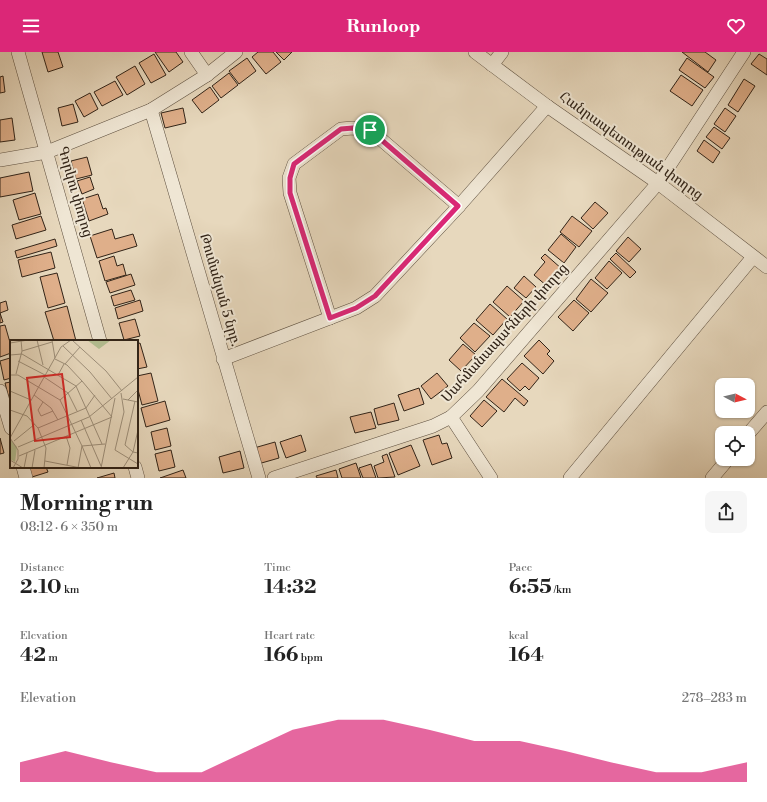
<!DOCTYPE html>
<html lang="en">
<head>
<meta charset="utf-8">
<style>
  body { margin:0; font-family:"Libre Bodoni","Noto Serif Armenian",serif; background:#f6f6f6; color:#222; height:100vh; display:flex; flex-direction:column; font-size:15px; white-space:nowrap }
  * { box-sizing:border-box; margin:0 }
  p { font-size:13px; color:#767676 }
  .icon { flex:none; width:22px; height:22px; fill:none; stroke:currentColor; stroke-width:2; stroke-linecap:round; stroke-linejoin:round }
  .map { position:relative; height:426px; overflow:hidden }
  .sheet { display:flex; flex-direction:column; background:#fff; flex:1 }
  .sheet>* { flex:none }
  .needle { width:26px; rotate:97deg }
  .fabs { position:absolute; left:715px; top:326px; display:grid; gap:8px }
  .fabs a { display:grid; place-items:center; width:40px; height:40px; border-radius:8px; background:#fff; box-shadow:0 1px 3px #0004; font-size:20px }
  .pin { position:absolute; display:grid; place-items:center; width:34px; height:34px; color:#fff; margin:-17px; border:2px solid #fff; border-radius:50%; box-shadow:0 1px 4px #0007 }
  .round { display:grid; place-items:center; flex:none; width:42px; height:42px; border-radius:8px; background:#f6f6f6 }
  .overview { display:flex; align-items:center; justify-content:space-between; height:68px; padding:0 20px }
  h1 { font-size:22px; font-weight:700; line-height:30px }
  .figures { display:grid; grid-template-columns:repeat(3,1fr); gap:6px; height:68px; padding:4px 20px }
  .figures div { display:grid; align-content:center }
  .figures b { font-size:20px; font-weight:700 }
  .figures small { font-size:11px; font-weight:400 }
  .figures p { font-size:11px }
  .chart { height:112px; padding:8px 20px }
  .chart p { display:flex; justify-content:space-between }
  .chart svg { width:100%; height:72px; margin-top:4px; fill:#db2777; opacity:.7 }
  header { display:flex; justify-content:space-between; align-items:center; height:52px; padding:0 20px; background:#db2777; color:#fff; font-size:18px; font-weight:700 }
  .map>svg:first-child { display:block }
  .building { fill:#dfaf8a; stroke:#312317 }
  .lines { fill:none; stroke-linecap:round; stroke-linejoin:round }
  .minor-casing { stroke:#5e5040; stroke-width:14 }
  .minor { stroke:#efe6d4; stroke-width:13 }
  .route-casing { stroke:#fff; stroke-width:8 }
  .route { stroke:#db2777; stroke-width:5 }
  .labels { text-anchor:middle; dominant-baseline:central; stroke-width:4; stroke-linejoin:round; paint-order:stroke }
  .street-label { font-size:14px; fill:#312317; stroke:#efe6d4 }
  .inset-road { fill:none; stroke:#9e907b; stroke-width:1 }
  .view { fill:#d62828; fill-opacity:0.15; stroke:#d62828; stroke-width:2 }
  .inset-edge { fill:none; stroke:#312317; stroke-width:2 }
</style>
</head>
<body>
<header><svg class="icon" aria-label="menu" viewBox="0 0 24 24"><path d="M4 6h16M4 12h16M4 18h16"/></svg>Runloop<svg class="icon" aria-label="heart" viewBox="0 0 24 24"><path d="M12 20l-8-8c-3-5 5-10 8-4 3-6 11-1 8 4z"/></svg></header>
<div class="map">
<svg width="767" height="426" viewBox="0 0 767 426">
  <rect width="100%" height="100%" fill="#e7d8bd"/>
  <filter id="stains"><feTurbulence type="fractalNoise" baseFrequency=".005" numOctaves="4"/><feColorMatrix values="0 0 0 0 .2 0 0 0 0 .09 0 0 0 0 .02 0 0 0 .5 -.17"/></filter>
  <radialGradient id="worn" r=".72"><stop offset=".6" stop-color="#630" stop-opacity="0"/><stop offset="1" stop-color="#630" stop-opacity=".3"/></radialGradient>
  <g class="building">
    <polygon points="42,0 58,0 63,15 48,20"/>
    <polygon points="155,0 176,0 183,10 169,20"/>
    <polygon points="258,0 273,0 281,10 266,22 252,5"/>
    <polygon points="276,0 292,0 284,8"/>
    <polygon points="682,0 705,0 716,8 708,20"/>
    <polygon points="154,2 166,23 151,31 139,11"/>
    <polygon points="759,2 767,7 767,23 751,12"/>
    <polygon points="247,6 256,19 239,32 229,19"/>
    <polygon points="687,6 714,25 705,36 679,18"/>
    <polygon points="135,14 145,32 127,43 116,25"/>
    <polygon points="229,21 238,33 221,46 212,34"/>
    <polygon points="681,23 703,38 692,54 670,39"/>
    <polygon points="3,24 5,40 0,41 0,25"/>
    <polygon points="744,27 755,34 738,60 728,53"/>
    <polygon points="115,29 123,43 102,54 94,40"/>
    <polygon points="210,35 219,48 202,61 192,48"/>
    <polygon points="90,41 98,57 84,65 75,49"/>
    <polygon points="73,52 78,70 62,74 58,56"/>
    <polygon points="183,56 186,71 165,76 161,61"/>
    <polygon points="725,56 736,64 725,80 714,72"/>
    <polygon points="12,66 15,88 0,90 0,68"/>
    <polygon points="714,75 730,86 722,97 706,85"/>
    <polygon points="704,88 720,100 713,111 697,99"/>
    <polygon points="87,105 92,123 76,127 71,109"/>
    <polygon points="29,120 33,139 0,145 0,126"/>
    <polygon points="90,125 94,137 82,142 77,129"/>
    <polygon points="35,141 41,162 19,168 13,148"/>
    <polygon points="98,142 103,157 106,156 108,162 89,169 82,147"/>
    <polygon points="595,150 608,161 593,177 581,166"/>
    <polygon points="41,164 46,178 16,187 12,173"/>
    <polygon points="572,164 592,179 579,195 560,180"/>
    <polygon points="112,177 115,187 133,182 137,194 97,206 90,184"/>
    <polygon points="561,182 576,195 564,211 548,198"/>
    <polygon points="628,185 641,197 629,210 616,199"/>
    <polygon points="55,187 57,194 17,206 15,199"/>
    <polygon points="51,200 55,216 22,225 18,208"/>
    <polygon points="616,201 636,220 630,226 610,207"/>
    <polygon points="545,202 562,217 547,234 534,223 545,210 541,206"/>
    <polygon points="114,204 117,214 123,212 126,223 105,229 99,209"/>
    <polygon points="609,209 622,221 607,237 595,226"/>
    <polygon points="57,221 65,251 48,256 40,225"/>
    <polygon points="131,222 135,233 110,241 106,230"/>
    <polygon points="524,224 536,235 526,246 514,236"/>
    <polygon points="591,227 608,241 591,260 576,247"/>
    <polygon points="507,234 524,249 510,265 493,250"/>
    <polygon points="131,238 135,248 114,254 111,244"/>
    <polygon points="140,248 143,259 118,267 115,256"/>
    <polygon points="574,248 589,261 573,279 558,265"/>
    <polygon points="6,249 8,258 0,261 3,270 0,271 0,251"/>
    <polygon points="490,252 507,267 493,283 476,268"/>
    <polygon points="67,254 76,289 54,289 45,260"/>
    <polygon points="135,267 140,284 124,288 119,271"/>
    <polygon points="474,271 490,284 475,300 460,286"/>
    <polygon points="5,273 11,294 11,301 0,305 0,274"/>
    <polygon points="539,288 550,299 547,302 554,309 543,322 524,304"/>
    <polygon points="140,291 147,315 137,317 137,292"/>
    <polygon points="463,292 476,303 461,319 449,308"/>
    <polygon points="10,306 11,326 4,328 0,309"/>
    <polygon points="522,311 539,326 529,338 525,334 520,339 507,327"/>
    <polygon points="151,321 158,349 142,353 137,334 137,324"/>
    <polygon points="437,321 448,334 431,347 421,334"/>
    <polygon points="502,327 528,349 524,354 515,346 504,360 486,345"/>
    <polygon points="11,330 11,354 5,331"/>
    <polygon points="419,336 424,352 404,359 398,343"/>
    <polygon points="484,348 497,359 482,375 470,364"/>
    <polygon points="165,349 170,368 146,375 141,356"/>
    <polygon points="394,351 399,368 378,373 374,357"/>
    <polygon points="371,360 376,376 355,381 350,365"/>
    <polygon points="167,376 171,394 155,398 151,380"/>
    <polygon points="301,383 306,399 286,406 280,390"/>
    <polygon points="439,383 442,392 447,391 452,406 432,413 423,388"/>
    <polygon points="0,386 4,401 0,402"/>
    <polygon points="275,390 279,406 258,412 254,396"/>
    <polygon points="411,393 420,414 398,423 389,401"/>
    <polygon points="171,398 175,415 159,419 155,402"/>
    <polygon points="240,399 244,416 223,421 219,405"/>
    <polygon points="387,402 395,425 378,426 374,414 384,410 382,404"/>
    <polygon points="356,411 361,426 342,426 339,417"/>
    <polygon points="371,412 376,426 363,426 359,416"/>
    <polygon points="29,415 46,415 48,420 32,425"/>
    <polygon points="183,418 186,426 160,426"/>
    <polygon points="336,418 338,426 317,426 316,424"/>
    <polygon points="114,421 115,426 97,426"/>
  </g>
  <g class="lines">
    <g class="minor-casing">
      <g id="minor">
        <polyline points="18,0 100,289"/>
        <polyline points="191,0 207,23"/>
        <polyline points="475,0 547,54 658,131 767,215"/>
        <polyline points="492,13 502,0"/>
        <polyline points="151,58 259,426"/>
        <polyline points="0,108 47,100 151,58 207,23 236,0"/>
        <polyline points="330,266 290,141 289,126 294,112 341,77 353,76 370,78 459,154"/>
        <polyline points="223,307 356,256 375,244 459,154 547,54"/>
        <polyline points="0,339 11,376"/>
        <polyline points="451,365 491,426"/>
        <polyline points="748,382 767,360"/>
        <polyline points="23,415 26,426"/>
        <polyline points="135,415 138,426"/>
        <polyline points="274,426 433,374 451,365 478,339 658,131 744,0"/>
        <polyline points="570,426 753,205"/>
        <polyline points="712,426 728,407"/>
      </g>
    </g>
    <use href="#minor" class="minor"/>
  </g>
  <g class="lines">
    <g class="route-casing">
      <polygon id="route" points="353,76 370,78 458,154 375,244 356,256 330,266 290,141 290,126 294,112 341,77"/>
    </g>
    <use href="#route" class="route"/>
  </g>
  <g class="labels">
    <g class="street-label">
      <text transform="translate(631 94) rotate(36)">Հանրապետության փողոց</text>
      <text transform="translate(75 140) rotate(74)">Գորկու փողոց</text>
      <text transform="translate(220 238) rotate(74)">Թումանյան 5 նրբ.</text>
      <text transform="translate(505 281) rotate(-48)">Սահմանապահների փողոց</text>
    </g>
  </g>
  <g transform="translate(10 288)">
    <rect width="128" height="128" fill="#e7d8bd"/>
    <path d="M77,0H101L89,9ZM0,99L7,107L5,122L0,119Z" fill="#b4bf92"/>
    <path class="inset-road" d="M27,0L33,25M42,0L45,18M62,0L96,31L112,51M0,3L18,0M53,6L80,32L102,59M12,11L42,2M0,15L12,14L66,46L92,104M8,21L35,35M55,24L70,7M6,34L12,11L11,0M0,35H8L50,60L72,106L68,128M48,35L54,24M34,37L58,53L67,71M0,51L21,60M111,53L114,72L105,110L128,124M24,55L41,68L48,80M113,59L128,62M50,60L72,41M118,60L128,50M125,61L115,105L123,112L128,90M33,62L28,70L31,76L43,71M0,70L17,76L28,88L36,108L34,128M71,80L91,126M28,88L76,68L85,55M56,96L60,108L57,125M0,98L51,7L61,0M0,98L8,110V119L3,128M4,101L25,84M8,107L79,77L128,37M9,116L102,77L72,41L57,25L45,19M0,120L13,128M35,121L71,128M14,128L17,113M22,128L25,110M81,128L72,106L95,104M91,128L105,58M113,128L123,112L128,113"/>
    <path class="view" d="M52,34L60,97L25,101L17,38Z"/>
    <rect width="128" height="128" class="inset-edge"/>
  </g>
  <rect width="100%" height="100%" filter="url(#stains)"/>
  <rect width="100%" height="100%" fill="url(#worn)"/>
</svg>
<div class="fabs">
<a><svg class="needle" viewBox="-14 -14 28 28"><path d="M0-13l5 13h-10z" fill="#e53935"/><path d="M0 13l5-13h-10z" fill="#767676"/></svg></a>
<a><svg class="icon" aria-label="locate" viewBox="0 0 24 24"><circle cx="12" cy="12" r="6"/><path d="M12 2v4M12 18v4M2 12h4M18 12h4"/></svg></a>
</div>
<div class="pin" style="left:370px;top:78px;background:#1e9e55"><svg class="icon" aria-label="arrive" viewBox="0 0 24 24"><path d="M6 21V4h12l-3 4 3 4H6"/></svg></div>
</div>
<section class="sheet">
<div class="overview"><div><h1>Morning run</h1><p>08:12 · 6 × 350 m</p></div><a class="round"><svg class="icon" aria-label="share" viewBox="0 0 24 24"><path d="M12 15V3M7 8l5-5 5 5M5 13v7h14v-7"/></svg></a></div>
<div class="figures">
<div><p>Distance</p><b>2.10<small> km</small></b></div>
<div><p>Time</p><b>14:32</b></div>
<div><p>Pace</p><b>6:55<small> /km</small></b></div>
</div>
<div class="figures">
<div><p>Elevation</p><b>42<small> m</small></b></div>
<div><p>Heart rate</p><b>166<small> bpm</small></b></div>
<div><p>kcal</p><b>164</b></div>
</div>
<div class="chart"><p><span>Elevation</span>278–283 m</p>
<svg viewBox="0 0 160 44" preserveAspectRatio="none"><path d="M0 44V32L10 25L20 32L30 38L40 38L50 25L60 12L70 6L80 6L90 12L100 19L110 19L120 25L130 32L140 38L150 38L160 32V44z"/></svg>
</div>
</section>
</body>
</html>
